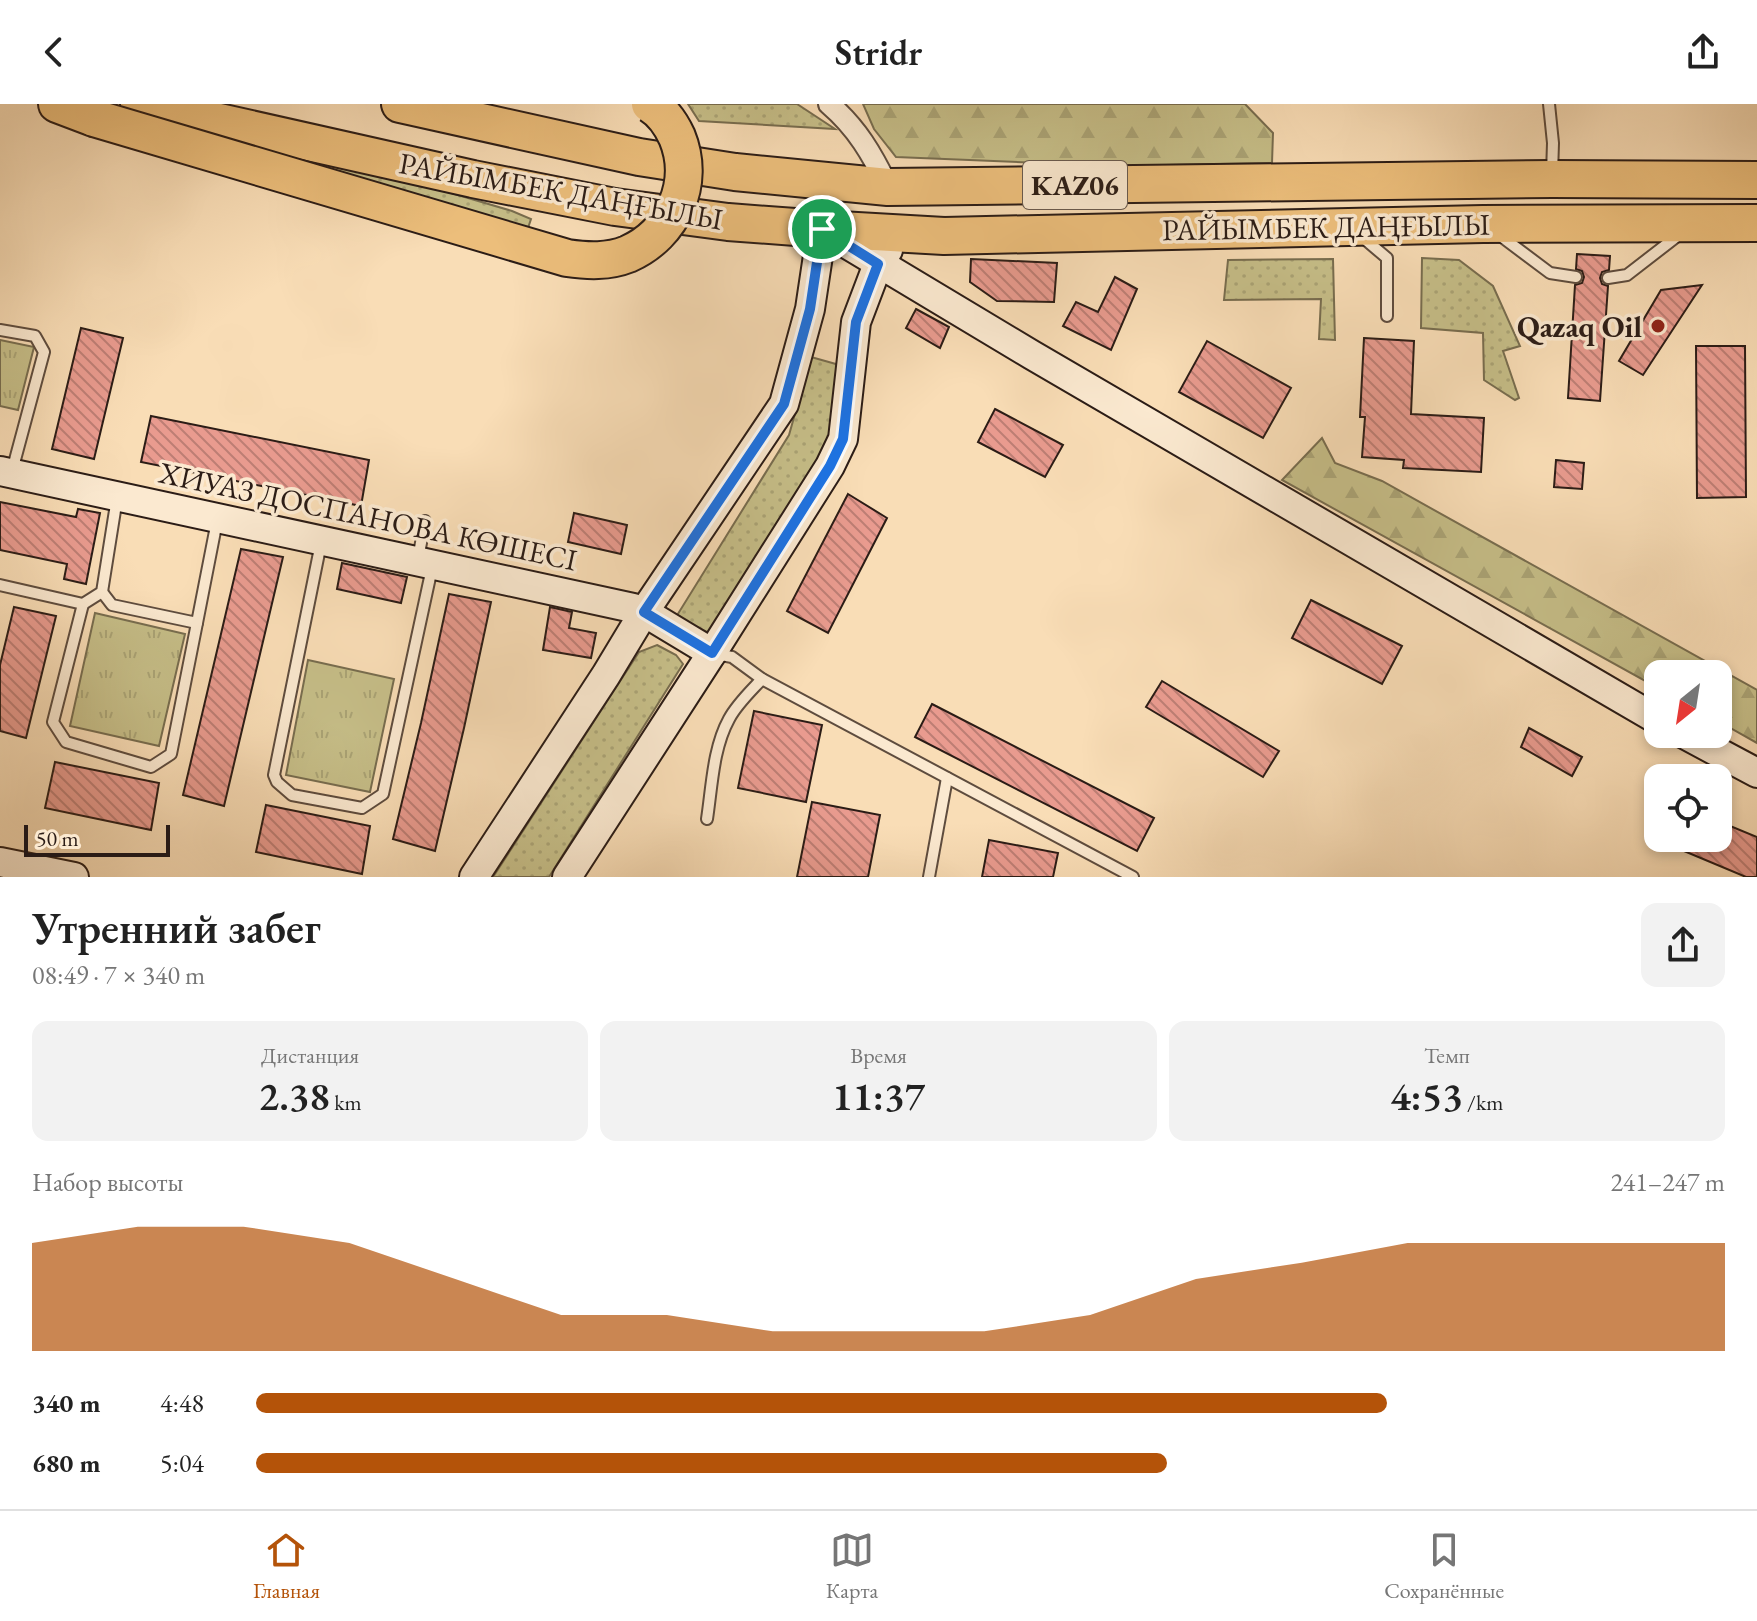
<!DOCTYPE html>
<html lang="ru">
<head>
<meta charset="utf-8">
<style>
  body { margin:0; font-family:"EB Garamond",serif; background:#f2f2f2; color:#222; height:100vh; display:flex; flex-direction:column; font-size:30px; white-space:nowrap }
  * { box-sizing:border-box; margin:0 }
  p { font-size:26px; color:#767676 }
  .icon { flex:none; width:44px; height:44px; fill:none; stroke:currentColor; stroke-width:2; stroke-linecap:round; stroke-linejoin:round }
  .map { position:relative; height:773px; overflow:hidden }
  .sheet { display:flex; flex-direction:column; background:#fff; flex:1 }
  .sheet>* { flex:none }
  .needle { width:52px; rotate:210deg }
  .tools { position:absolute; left:1644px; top:556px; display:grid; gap:16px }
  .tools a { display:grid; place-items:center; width:88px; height:88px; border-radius:16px; background:#fff; box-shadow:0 4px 12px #0003; font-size:40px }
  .scale { position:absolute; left:24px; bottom:20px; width:146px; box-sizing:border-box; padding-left:8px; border:4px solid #2b1c16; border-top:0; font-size:22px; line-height:28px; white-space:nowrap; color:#2b1c16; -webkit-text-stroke:6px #fbe9d0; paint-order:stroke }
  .pin { position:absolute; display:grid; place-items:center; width:68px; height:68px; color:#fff; margin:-34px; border:4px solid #fff; border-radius:50%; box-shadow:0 2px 8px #0007 }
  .round { display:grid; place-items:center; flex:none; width:84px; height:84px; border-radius:16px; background:#f2f2f2 }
  .headline { display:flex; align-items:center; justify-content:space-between; height:136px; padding:0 32px }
  h1 { font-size:44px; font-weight:600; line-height:60px }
  .metrics { display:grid; grid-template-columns:repeat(3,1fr); gap:12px; height:136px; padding:8px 32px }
  .metrics div { display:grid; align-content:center; border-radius:16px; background:#f2f2f2; text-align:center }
  .metrics b { font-size:40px; font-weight:600 }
  .metrics small { font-size:22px; font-weight:400 }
  .metrics p { font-size:22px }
  .chart { height:224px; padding:16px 32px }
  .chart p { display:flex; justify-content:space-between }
  .chart svg { width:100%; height:144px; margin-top:8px; fill:#b45309; opacity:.7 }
  ul { padding:0 32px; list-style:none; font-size:26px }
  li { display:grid; grid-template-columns:128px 96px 1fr; align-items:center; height:60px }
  li i { height:20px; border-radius:10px; background:#b45309 }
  header { display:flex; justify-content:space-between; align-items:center; height:104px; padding:0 32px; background:#fff; font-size:36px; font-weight:600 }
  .menu { display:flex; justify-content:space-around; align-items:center; height:112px; border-top:2px solid #e0e0e0; background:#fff; font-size:22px; color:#767676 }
  .menu a { display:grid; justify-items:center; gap:4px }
  .menu .on { color:#b45309 }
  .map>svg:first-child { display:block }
  .grass { fill:url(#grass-dots); stroke:#786d4f; stroke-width:2 }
  .forest { fill:url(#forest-firs); stroke:#786d4f; stroke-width:2 }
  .park { fill:url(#park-tufts); stroke:#786d4f; stroke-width:2 }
  .building { fill:url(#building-back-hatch); stroke:#2b1c16; stroke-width:2 }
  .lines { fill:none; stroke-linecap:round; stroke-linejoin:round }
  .lane-casing { stroke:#5e4c3e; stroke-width:14 }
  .street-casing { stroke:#5e4c3e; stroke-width:24 }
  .secondary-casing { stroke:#2b1c16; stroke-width:32 }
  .highway-casing { stroke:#2b1c16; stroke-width:40 }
  .lane { stroke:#fbe9d0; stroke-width:10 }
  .street { stroke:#fbe9d0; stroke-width:20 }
  .secondary { stroke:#fbe9d0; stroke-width:28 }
  .highway { stroke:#ecbe7b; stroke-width:36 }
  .highway-bridge-casing { stroke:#2b1c16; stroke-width:40; stroke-linecap:butt }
  .highway-bridge { stroke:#ecbe7b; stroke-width:36 }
  .route-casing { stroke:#fff; stroke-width:16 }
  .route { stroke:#1a73e8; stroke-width:10 }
  .poi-dot { fill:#8f2418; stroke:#fbe9d0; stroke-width:3 }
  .labels { text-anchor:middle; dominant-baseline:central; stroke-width:7; stroke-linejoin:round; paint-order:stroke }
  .shield { fill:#fbe9d0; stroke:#695a4e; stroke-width:2 }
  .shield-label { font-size:28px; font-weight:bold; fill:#2b1c16 }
  .street-label { font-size:30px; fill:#2b1c16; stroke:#fbe9d0 }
  .poi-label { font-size:30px; font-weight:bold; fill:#2b1c16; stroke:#fbe9d0; text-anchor:end }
</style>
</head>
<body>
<header><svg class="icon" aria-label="back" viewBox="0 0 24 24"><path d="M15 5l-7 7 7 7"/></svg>Stridr<svg class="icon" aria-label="share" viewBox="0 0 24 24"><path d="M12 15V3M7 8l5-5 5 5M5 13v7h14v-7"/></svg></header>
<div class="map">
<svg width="1757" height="773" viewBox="0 0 1757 773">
  <defs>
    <pattern id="grass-dots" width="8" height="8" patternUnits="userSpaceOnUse" patternTransform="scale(2)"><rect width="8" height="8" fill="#c6be88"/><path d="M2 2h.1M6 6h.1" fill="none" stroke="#aaa375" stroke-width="1.8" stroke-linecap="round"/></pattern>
    <pattern id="forest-firs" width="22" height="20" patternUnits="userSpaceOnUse" patternTransform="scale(2)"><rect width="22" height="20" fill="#c6be88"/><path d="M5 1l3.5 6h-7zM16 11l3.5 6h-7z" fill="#aaa375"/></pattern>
    <pattern id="park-tufts" width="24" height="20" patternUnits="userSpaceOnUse" patternTransform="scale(2)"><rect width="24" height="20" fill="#c6be88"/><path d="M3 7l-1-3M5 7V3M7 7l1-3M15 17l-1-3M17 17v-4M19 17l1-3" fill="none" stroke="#aaa375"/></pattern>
    <pattern id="building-back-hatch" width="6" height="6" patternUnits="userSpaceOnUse" patternTransform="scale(2)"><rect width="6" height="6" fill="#e99b8f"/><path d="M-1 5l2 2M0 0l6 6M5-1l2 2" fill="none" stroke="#bd7e74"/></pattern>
  </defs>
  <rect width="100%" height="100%" fill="#f9ddb6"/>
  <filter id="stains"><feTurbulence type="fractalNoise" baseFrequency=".0025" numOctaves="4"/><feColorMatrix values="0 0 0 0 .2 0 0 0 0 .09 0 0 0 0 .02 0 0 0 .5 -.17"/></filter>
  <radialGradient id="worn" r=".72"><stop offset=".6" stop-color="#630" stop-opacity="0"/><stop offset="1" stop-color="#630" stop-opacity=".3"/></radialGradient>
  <g class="grass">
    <polygon points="688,0 797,0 835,25 699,17"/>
    <polygon points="126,9 397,73 512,107 531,115 528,124"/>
    <polygon points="1422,154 1459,156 1493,182 1520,242 1503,247 1519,294 1515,296 1484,276 1483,229 1421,224"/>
    <polygon points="1333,155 1335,236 1319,235 1321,195 1224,196 1228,156"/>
    <polygon points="811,253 843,262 833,339 713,531 676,513 789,331"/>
    <polygon points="657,541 676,551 683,560 549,773 493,773 639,548"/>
  </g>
  <g class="forest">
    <polygon points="863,0 1245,0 1273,29 1272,59 1114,62 896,53 874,25"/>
    <polygon points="1322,334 1335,359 1382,377 1757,586 1757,639 1718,617 1718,570 1658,570 1658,584 1282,376"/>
  </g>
  <g class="park">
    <polygon points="0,236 34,243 18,306 0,302"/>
    <polygon points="95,509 185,530 159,642 70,622"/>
    <polygon points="308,556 394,575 370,688 286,671"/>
  </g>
  <g class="building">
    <polygon points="1577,150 1610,152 1609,166 1602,168 1600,174 1602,180 1608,182 1600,297 1568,294 1575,181 1582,179 1584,173 1582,167 1576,165"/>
    <polygon points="971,155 1057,159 1054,198 997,197 970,178"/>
    <polygon points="1115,173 1137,185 1111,246 1063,222 1076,198 1098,208"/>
    <polygon points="1702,181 1643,271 1619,257 1661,186"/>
    <polygon points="916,205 949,223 940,244 906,224"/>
    <polygon points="81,224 123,234 94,355 52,345"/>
    <polygon points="1364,234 1414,237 1411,310 1484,314 1481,368 1403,364 1404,356 1362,353 1365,313 1360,313"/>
    <polygon points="1207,237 1291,284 1263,334 1179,288"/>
    <polygon points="1696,242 1745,242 1746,393 1697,394"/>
    <polygon points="995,305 1063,341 1045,373 978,338"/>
    <polygon points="151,312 369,356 361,402 141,358"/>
    <polygon points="1556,356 1584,359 1582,385 1554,383"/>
    <polygon points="848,390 887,414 828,529 787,507"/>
    <polygon points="0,398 76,413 78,405 100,409 86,480 64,475 67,460 0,446"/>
    <polygon points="574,409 627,421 621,450 568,438"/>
    <polygon points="241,445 283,453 224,702 183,691"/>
    <polygon points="342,459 407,473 401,499 337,485"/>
    <polygon points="449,490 491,498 464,624 435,747 393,735 421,619"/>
    <polygon points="1311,496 1402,542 1382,580 1292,534"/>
    <polygon points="14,503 56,512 26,634 0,627 0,561"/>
    <polygon points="550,503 572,508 569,524 596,529 591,554 543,546"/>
    <polygon points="1162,577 1279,647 1263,673 1146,603"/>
    <polygon points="932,600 1154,714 1137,747 915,633"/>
    <polygon points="754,607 822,621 806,698 738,684"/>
    <polygon points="1529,624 1582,653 1572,672 1521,643"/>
    <polygon points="55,658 159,679 151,726 45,704"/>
    <polygon points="812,698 880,711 868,773 797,773"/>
    <polygon points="266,701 370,722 362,770 256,748"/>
    <polygon points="1718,717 1757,733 1757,773 1746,773 1653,734 1718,734"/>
    <polygon points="989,736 1058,749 1053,773 982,773"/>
  </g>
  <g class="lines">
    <g class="lane-casing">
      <g id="lane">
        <polyline points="1549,0 1553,39 1552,70"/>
        <polyline points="1498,130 1550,169 1576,173"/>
        <polyline points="1361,132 1387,154 1387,212"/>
        <polyline points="1608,174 1627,171 1680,130"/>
        <polyline points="0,226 35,232 44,248 12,367"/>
        <polyline points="321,439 274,671 277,678 292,691 362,704 383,690 432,464"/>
        <polyline points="418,455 425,417"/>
        <polyline points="0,481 83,500 102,488 117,394"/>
        <polyline points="102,488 112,501 197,519 217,417"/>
        <polyline points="83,500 53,618 66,638 151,663 171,650 197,519"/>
        <polyline points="716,550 732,553 762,575 1133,773"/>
        <path d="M707,715C712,682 713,644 729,615C737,600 750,588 762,575"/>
        <polyline points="929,773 947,674"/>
      </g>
    </g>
    <g class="street-casing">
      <path id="street" d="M829,0C857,24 872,50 888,83"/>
    </g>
    <g class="secondary-casing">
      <g id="secondary">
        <polyline points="0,367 633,504 644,508 712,549"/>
        <polyline points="1684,630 1757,669"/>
        <polyline points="0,758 74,773"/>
        <polyline points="474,773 606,571 644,508 784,300 810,205 822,125 1032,251 1658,616"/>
        <polyline points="567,773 712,549 830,362 843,335 856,218 878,160 888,146"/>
      </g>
    </g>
    <g class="highway-casing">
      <g id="highway">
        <polyline points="57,0 94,14"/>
        <polyline points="139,0 473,75 615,103 728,118 822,125 944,132 1483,120 1757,119"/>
        <polyline points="400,0 639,53 735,68 888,83 1552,75 1757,76"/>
      </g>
    </g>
    <use href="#lane" class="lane"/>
    <use href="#street" class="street"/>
    <use href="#secondary" class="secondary"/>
    <use href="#highway" class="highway"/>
    <g class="highway-bridge-casing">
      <path id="highway-bridge" d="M94,14L567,154C588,157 608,158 628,150C673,130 696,79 677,33C671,20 663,8 650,0"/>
    </g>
    <use href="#highway-bridge" class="highway-bridge"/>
  </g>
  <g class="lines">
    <g class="route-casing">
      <polygon id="route" points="822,125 878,160 856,218 843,335 830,362 712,549 644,508 784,300 810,205"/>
    </g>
    <use href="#route" class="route"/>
  </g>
  <circle class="poi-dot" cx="1658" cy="222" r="8"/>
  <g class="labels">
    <rect class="shield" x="1023" y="57" width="104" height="48" rx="6"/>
    <g class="shield-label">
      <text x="1075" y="81">KАZ06</text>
    </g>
    <g class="street-label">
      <text transform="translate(561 87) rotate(10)">РАЙЫМБЕК ДАҢҒЫЛЫ</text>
      <text transform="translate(1326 123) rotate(-1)">РАЙЫМБЕК ДАҢҒЫЛЫ</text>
      <text transform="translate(368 412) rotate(12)">ХИУАЗ ДОСПАНОВА КӨШЕСІ</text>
    </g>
    <g class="poi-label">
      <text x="1642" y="222">Qazaq Oil</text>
    </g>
  </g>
  <rect width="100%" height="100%" filter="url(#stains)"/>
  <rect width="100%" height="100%" fill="url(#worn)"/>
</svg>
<div class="tools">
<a><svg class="needle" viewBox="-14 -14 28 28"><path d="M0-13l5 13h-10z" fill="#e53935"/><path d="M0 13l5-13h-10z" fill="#767676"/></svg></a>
<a><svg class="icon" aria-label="locate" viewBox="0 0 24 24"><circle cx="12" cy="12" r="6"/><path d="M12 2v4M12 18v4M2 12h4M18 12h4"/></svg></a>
</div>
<div class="scale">50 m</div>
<div class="pin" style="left:822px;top:125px;background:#1e9e55"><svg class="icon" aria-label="arrive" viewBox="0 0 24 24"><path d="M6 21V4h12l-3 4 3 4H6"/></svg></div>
</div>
<section class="sheet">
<div class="headline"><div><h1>Утренний забег</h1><p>08:49 · 7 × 340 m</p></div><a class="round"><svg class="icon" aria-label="share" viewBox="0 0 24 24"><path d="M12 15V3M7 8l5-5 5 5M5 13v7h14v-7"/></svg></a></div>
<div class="metrics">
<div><p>Дистанция</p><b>2.38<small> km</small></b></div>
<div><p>Время</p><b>11:37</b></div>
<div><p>Темп</p><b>4:53<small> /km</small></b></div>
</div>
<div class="chart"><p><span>Набор высоты</span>241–247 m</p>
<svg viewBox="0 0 160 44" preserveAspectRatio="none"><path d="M0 44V11L10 6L20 6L30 11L40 22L50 33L60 33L70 38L80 38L90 38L100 33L110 22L120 17L130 11L140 11L150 11L160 11V44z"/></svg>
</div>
<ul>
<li><b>340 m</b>4:48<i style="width:77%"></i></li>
<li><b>680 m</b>5:04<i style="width:62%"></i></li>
</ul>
</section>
<nav class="menu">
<a class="on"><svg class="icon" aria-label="home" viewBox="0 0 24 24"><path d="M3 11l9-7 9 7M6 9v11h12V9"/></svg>Главная</a>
<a><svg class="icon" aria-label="map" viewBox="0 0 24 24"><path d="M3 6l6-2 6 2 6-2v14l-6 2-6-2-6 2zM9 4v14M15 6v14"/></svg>Карта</a>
<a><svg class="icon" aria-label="saved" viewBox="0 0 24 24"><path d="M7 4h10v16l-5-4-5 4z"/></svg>Сохранённые</a>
</nav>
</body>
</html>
